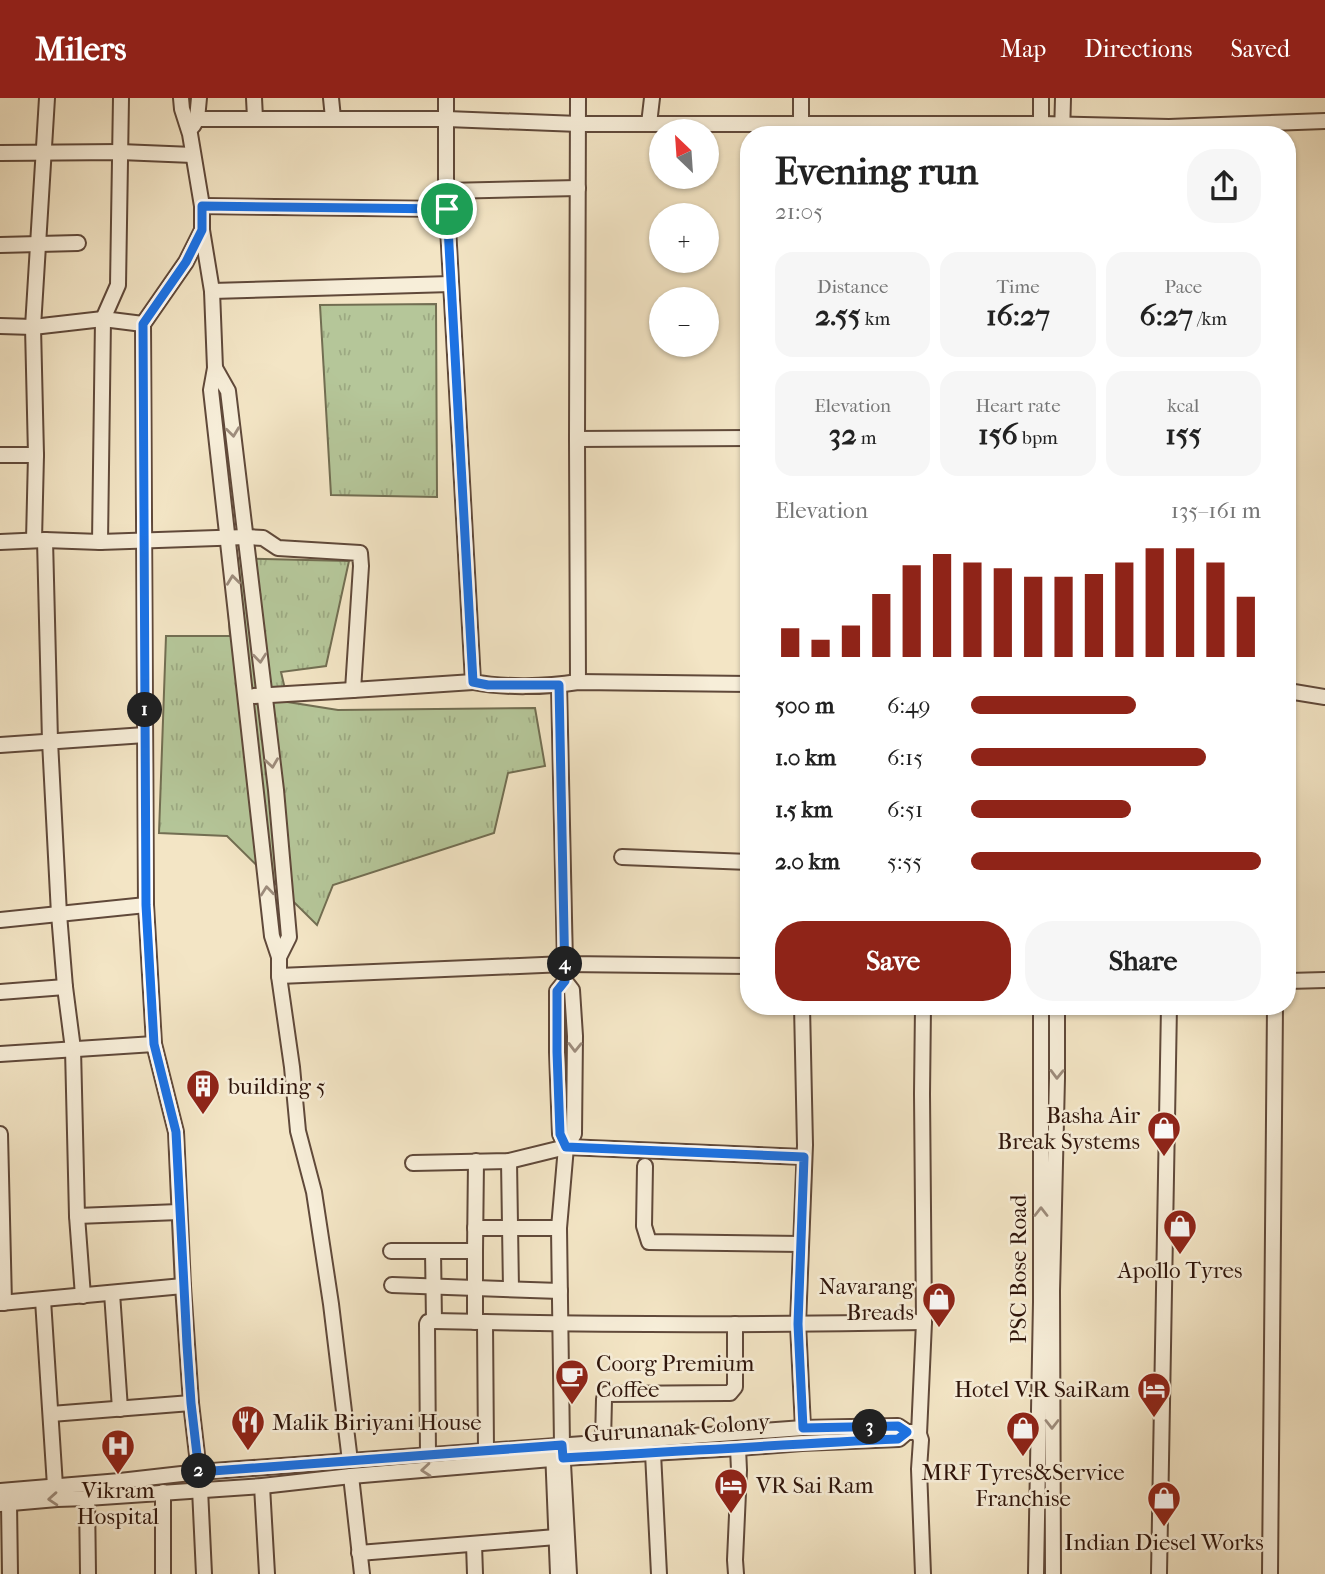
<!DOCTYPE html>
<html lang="en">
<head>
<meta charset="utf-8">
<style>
  body { margin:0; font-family:"IM FELL French Canon",serif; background:#f6f6f6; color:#222; height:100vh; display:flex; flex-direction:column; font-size:26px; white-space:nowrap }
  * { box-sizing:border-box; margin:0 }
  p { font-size:23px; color:#767676 }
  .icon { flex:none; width:38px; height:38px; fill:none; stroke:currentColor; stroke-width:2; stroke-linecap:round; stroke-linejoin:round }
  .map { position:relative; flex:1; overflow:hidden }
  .side { position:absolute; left:740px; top:28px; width:556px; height:889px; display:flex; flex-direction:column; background:#fff; border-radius:28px; box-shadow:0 2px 5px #0004 }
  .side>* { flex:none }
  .needle { width:46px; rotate:335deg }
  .controls { position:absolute; left:649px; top:21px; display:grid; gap:14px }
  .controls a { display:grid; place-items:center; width:70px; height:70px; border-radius:50%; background:#fff; box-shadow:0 2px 5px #0004; font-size:35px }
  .pin { position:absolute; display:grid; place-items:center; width:60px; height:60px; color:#fff; margin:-30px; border:4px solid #fff; border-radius:50%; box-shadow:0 2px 7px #0007 }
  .km { position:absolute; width:35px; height:35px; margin:-18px; border-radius:50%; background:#222; color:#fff; font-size:19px; line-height:35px; text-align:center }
  .round { display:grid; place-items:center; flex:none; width:74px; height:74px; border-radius:28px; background:#f6f6f6 }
  .head { display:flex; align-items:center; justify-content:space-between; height:119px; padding:0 35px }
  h1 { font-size:38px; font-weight:800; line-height:52px }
  .metrics { display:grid; grid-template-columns:repeat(3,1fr); gap:10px; height:119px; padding:7px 35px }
  .metrics div { display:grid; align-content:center; border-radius:18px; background:#f6f6f6; text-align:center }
  .metrics b { font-size:30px; font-weight:800 }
  .metrics small { font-size:19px; font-weight:400 }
  .metrics p { font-size:19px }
  .chart { height:196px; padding:14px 35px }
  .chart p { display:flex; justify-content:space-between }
  .chart svg { width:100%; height:126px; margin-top:7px; stroke:#8f2418; stroke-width:6 }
  .action { display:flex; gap:14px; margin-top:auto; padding:14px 35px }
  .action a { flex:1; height:80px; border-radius:28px; background:#8f2418; color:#fff; font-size:28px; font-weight:800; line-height:80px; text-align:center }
  .action a+a { background:#f6f6f6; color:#222 }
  ul { padding:0 35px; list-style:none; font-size:23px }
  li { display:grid; grid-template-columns:112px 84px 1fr; align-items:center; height:52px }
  li i { height:18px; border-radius:9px; background:#8f2418 }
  header { display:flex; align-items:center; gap:42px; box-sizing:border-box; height:98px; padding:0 35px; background:#8f2418; color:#fff }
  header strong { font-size:33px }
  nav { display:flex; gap:38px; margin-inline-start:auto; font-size:24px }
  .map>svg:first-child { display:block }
  .grass { fill:url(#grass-tufts); stroke:#726e52; stroke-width:2 }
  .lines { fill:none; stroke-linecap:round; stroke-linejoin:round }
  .minor-casing { stroke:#60493a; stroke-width:18 }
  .minor { stroke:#f7eed9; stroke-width:14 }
  .oneway { stroke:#9d8c7c }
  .route-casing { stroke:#fff; stroke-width:14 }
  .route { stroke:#1a73e8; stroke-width:9 }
  .labels { text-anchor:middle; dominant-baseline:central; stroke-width:5; stroke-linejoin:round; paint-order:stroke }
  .poi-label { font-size:23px; fill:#2f150b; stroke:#f7eed9; text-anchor:start }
  .street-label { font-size:23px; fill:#2f150b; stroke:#f7eed9 }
</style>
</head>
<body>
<header>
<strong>Milers</strong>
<nav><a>Map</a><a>Directions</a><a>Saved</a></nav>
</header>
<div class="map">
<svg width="1325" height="1476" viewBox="0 0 1325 1476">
  <defs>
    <pattern id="grass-tufts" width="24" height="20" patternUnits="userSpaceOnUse" patternTransform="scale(1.75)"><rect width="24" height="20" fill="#b5c699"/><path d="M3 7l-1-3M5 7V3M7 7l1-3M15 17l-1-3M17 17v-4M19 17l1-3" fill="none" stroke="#9ca982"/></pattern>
  </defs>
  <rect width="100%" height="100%" fill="#f3e5c5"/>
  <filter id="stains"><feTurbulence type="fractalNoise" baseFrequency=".00286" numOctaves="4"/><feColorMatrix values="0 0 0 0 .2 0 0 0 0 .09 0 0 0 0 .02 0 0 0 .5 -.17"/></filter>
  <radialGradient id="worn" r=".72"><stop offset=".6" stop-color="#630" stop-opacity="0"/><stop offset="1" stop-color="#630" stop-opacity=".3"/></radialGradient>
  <g class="grass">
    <polygon points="436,206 437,399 331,397 320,207"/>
    <polygon points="225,460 349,463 326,568 281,574 288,604 338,612 535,610 545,668 508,675 494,735 333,787 317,827 227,738 159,735 166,538 230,538"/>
  </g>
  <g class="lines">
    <g class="minor-casing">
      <g id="minor">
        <polyline points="181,0 182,11 190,36 202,108 202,132 212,193 215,270 211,292 272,838 279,859 279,878 565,866 565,883 572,892 575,938 574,1036 566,1049 559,1130 562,1347 569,1476"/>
        <polyline points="254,0 255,20"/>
        <polyline points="331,0 333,20"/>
        <path d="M446,0V93L473,584C505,590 546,589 578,584L749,586"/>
        <polyline points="578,0 577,341 578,584"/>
        <polyline points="801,0 801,37"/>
        <polyline points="197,21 447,21 579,26 1041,26 1169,29 1325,23"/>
        <polyline points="649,26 652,0"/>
        <polyline points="193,28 197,21 199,0"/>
        <polyline points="1041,37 1041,0"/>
        <polyline points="1062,37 1063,0"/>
        <polyline points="0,55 120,54 193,57"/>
        <polyline points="446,93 578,90"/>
        <polyline points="202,108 447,111"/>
        <polyline points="0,147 78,145"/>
        <polyline points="212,193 451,186"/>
        <polyline points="0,228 33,229 103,221 143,226"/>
        <polyline points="215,270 228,293 276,692 289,839 279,859"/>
        <polyline points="577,341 749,340"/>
        <polyline points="0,357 36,357"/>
        <polyline points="34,442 36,357 33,229 47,0"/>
        <polyline points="45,442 50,643 59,816 65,889 73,951 77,1118 83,1198"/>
        <polyline points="0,444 45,442 100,444 246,439 263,440 278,450 360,455 361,468 353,592 473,584"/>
        <polyline points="100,444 103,221 118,187 121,0"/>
        <polyline points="559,587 565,866 749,868"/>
        <polyline points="1288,593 1325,599"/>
        <polyline points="254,598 353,592"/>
        <polyline points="0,647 145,637"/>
        <polyline points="622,759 749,764"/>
        <polyline points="0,822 146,807"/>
        <polyline points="279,878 292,969 298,1033 314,1094 331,1206 350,1363"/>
        <polyline points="565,883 557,893 557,954 560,1036 566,1049"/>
        <polyline points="1288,883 1325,882"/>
        <polyline points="0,894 65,889"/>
        <polyline points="802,908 805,1047 798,1226 803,1330"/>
        <polyline points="0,956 154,946"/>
        <polyline points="0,1036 4,1205"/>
        <polyline points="509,1063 511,1191"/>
        <polyline points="413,1065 509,1063 566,1049 804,1059"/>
        <polyline points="645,1068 644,1128 649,1144 801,1146"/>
        <polyline points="77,1118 179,1114"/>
        <polyline points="475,1130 559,1130"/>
        <polyline points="391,1153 475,1153 476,1063"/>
        <polyline points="392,1187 560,1193"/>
        <polyline points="112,1195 120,1311"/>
        <polyline points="43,1202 55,1388"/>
        <polyline points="0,1205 183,1188"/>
        <path d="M434,1223C597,1227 761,1227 924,1224"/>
        <polyline points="475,1224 475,1153"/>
        <polyline points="485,1224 486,1353"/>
        <polyline points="51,1316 191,1305"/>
        <polyline points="919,1336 924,1224 922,996 923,908"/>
        <polyline points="603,1344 604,1301 607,1296 726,1295 730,1295 735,1289 735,1226"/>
        <polyline points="553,1352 558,1476"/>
        <polyline points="653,1355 659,1476"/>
        <polyline points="428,1357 427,1226 428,1224 434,1223 433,1153"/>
        <polyline points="199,1374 191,1305 183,1188 176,1034 154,946 146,807 143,226 186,164 202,132"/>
        <polyline points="351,1378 362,1476"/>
        <polyline points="262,1388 267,1476"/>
        <polyline points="200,1391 204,1476"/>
        <polyline points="0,1393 120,1383 199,1374 486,1353 803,1330 898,1328 907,1334 914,1334 919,1336 921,1342 919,1371 923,1476"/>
        <polyline points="163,1394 163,1476"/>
        <polyline points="87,1400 88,1476"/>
        <polyline points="9,1405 10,1476"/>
        <polyline points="0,1406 57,1401 87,1400 262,1388 351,1378 563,1360 738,1350 802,1345 899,1341 907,1334"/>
        <polyline points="474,1446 475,1476"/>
        <polyline points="359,1455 556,1439"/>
        <polyline points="736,1476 735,1462 739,1372 738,1350"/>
        <polyline points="1036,1476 1041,1204 1041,908"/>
        <polyline points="1053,1476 1052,1193 1057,980 1057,908"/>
        <polyline points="1159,1476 1169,908"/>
        <polyline points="1270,1476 1275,908"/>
      </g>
    </g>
    <use href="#minor" class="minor"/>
  </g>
  <defs><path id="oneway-chevron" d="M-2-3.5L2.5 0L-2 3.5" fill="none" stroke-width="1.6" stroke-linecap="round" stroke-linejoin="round" transform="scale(1.75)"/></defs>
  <g class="oneway">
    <use href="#oneway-chevron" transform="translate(233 334) rotate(83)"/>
    <use href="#oneway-chevron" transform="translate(233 482) rotate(-97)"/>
    <use href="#oneway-chevron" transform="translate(260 560) rotate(84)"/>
    <use href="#oneway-chevron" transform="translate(272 665) rotate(82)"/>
    <use href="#oneway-chevron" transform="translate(267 793) rotate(-96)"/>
    <use href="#oneway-chevron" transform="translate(575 949) rotate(91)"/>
    <use href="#oneway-chevron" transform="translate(1057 976) rotate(91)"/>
    <use href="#oneway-chevron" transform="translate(1041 1114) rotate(-90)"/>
    <use href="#oneway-chevron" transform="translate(1052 1326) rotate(90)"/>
    <use href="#oneway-chevron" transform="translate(426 1372) rotate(175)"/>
    <use href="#oneway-chevron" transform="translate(53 1401) rotate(176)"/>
  </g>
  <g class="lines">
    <g class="route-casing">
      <path id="route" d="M202,108L447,111L473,584L488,587H559L565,883L557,893V954L560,1036L566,1049L804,1059L798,1226L803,1330L898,1328L907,1334L898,1341C786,1346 675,1354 563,1360L562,1347L199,1374L191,1305L187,1247L176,1034L154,946L146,807L143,226L186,164L202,132Z"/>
    </g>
    <use href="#route" class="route"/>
  </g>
  <defs>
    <g id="building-pin" transform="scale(1.75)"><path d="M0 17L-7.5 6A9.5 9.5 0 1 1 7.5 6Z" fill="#8f2418" stroke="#f7eed9"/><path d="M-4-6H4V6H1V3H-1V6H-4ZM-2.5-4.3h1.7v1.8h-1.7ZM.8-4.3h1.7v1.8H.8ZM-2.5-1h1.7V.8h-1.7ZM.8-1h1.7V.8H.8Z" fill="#fff"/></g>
    <g id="shop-pin" transform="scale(1.75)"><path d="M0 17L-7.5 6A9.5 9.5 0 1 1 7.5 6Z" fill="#8f2418" stroke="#f7eed9"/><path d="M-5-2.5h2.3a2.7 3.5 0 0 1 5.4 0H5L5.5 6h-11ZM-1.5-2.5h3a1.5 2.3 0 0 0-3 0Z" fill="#fff"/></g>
    <g id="cafe-pin" transform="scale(1.75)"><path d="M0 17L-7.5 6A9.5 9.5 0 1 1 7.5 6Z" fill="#8f2418" stroke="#f7eed9"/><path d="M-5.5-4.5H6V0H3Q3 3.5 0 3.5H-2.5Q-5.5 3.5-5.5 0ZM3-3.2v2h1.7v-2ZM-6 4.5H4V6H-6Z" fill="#fff"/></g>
    <g id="hotel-pin" transform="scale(1.75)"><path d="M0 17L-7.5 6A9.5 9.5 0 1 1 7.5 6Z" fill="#8f2418" stroke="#f7eed9"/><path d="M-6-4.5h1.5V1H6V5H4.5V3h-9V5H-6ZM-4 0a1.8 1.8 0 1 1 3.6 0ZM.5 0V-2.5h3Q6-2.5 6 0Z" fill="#fff"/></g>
    <g id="restaurant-pin" transform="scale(1.75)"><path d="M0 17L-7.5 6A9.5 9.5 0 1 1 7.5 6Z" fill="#8f2418" stroke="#f7eed9"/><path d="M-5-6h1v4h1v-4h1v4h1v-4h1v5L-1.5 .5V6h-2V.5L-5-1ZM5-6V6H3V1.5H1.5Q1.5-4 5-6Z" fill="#fff"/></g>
    <g id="hospital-pin" transform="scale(1.75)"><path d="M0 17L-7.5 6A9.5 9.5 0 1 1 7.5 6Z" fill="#8f2418" stroke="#f7eed9"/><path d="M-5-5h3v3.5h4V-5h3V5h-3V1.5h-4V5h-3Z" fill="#fff"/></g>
  </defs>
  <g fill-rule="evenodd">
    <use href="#building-pin" x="203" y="988"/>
    <use href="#shop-pin" x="1164" y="1030"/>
    <use href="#shop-pin" x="1180" y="1128"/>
    <use href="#shop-pin" x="939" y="1201"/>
    <use href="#cafe-pin" x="572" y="1278"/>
    <use href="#hotel-pin" x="1154" y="1291"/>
    <use href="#restaurant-pin" x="248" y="1324"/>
    <use href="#shop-pin" x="1023" y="1330"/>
    <use href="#hospital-pin" x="118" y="1348"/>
    <use href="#hotel-pin" x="731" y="1387"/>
    <use href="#shop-pin" x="1164" y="1400"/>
  </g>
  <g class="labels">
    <g class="poi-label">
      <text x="228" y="988">building 5</text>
      <text x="1140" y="1017" text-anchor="end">Basha Air<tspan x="1140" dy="26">Break Systems</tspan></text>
      <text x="1180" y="1172" text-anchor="middle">Apollo Tyres</text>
      <text x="914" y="1188" text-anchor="end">Navarang<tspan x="914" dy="26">Breads</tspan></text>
      <text x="596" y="1265">Coorg Premium<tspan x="596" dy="26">Coffee</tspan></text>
      <text x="1130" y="1291" text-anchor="end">Hotel V.R SaiRam</text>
      <text x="272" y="1324">Malik Biriyani House</text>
      <text x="1023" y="1374" text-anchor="middle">MRF Tyres&amp;Service<tspan x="1023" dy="26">Franchise</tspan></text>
      <text x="756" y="1387">VR Sai Ram</text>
      <text x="118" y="1392" text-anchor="middle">Vikram<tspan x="118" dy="26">Hospital</tspan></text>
      <text x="1164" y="1444" text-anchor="middle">Indian Diesel Works</text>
    </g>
    <g class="street-label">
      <text transform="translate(1018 1171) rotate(-90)">PSC Bose Road</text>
      <text transform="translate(677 1330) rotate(-4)">Gurunanak Colony</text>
    </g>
  </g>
  <rect width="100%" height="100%" filter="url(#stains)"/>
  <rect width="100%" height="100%" fill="url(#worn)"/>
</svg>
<div class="controls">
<a><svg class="needle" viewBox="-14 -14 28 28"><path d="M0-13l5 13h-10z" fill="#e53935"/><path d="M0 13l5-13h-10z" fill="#767676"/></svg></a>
<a>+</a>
<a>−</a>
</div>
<div class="pin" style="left:447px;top:111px;background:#1e9e55"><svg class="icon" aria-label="arrive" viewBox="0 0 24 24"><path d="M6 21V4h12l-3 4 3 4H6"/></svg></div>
<b class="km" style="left:145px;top:612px">1</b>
<b class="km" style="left:199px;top:1373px">2</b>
<b class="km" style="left:870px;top:1329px">3</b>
<b class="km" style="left:565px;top:866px">4</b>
<section class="side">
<div class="head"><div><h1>Evening run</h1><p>21:05</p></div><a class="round"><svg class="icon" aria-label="share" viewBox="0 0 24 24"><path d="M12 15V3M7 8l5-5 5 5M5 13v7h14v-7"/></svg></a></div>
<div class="metrics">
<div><p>Distance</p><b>2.55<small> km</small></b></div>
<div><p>Time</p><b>16:27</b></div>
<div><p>Pace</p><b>6:27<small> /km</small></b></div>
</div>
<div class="metrics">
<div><p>Elevation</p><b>32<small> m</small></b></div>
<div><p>Heart rate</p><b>156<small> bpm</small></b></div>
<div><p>kcal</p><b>155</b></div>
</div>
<div class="chart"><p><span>Elevation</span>135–161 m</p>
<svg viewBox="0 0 160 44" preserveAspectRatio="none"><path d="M5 44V34M15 44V38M25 44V33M35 44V22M45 44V12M55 44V8M65 44V11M75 44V13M85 44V16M95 44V16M105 44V15M115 44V11M125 44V6M135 44V6M145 44V11M155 44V23"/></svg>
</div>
<ul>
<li><b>500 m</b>6:49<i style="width:57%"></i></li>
<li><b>1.0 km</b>6:15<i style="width:81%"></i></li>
<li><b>1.5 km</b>6:51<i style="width:55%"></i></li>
<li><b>2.0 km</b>5:55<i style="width:100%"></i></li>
</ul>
<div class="action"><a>Save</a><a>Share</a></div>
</section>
</div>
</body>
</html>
